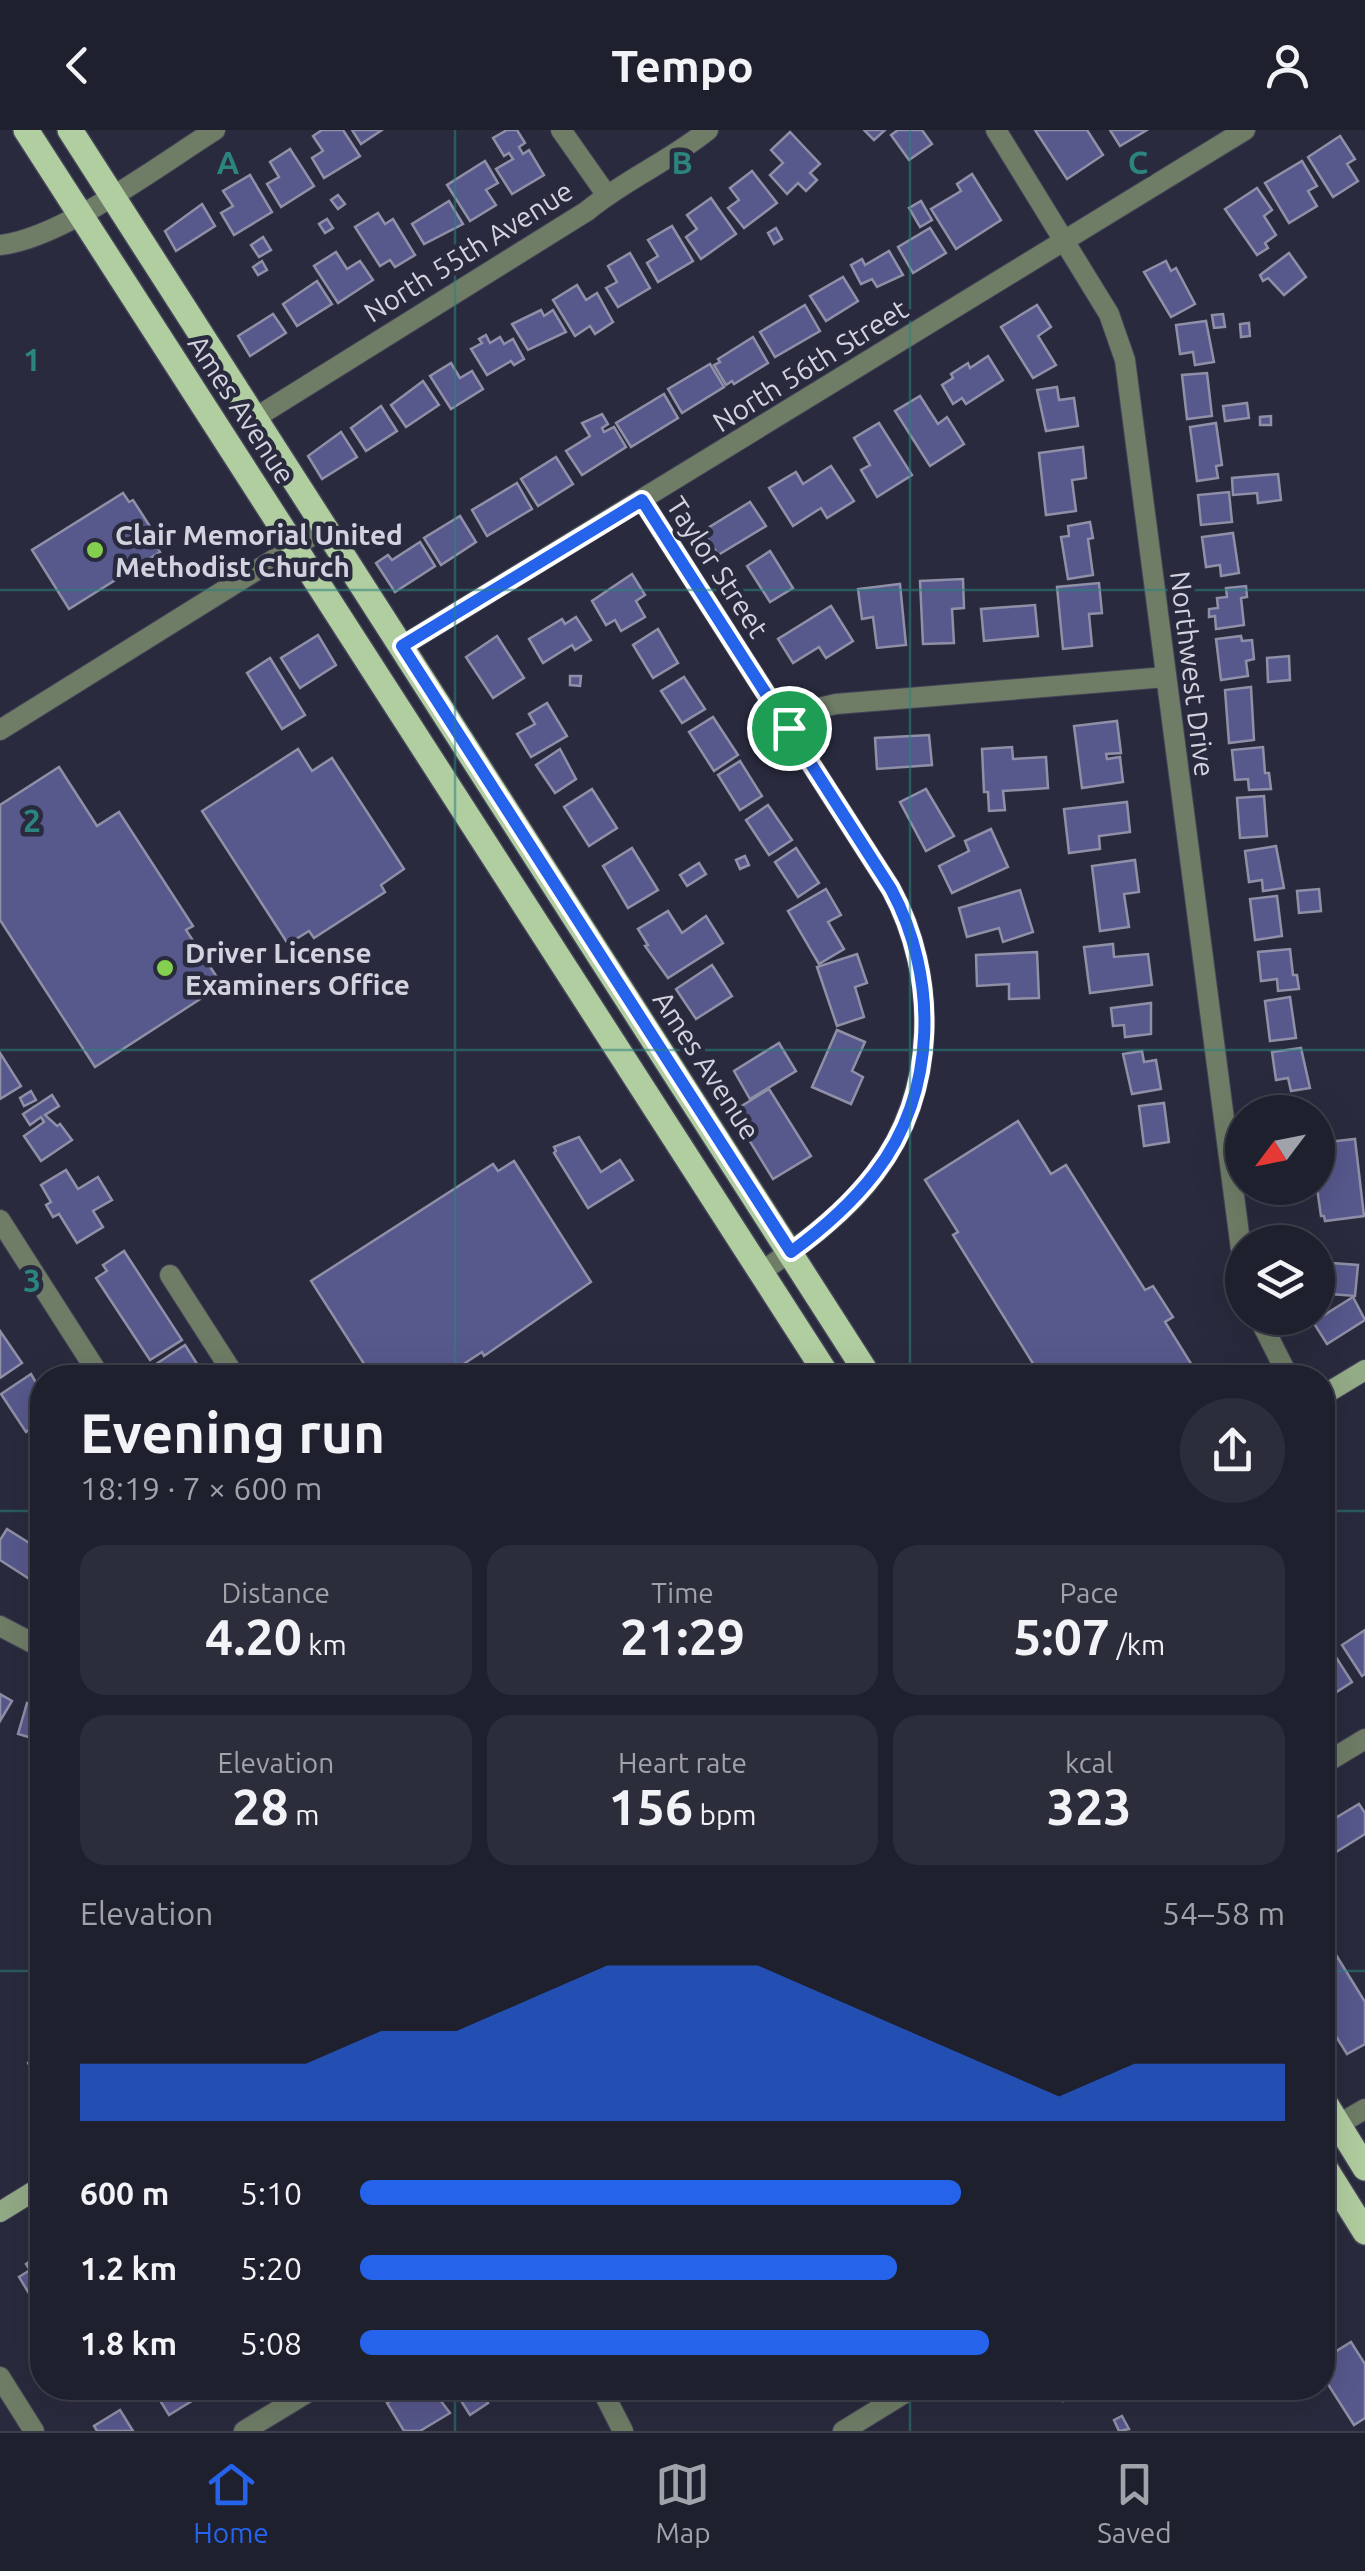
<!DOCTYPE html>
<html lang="en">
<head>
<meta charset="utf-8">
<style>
  body { margin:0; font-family:Ubuntu,sans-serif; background:#2c2d3a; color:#f1f3f6; height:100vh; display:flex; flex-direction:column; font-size:38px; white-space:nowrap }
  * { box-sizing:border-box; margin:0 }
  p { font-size:32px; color:#a1a3aa }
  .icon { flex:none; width:55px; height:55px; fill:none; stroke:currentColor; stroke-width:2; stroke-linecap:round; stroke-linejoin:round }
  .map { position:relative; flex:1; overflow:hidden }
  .sheet { position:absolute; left:30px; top:1235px; width:1305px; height:1035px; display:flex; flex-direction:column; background:#1f202e; border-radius:40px; box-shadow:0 10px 40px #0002,0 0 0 2px #3c3e4a }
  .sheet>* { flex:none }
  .needle { width:65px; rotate:238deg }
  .tools { position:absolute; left:1225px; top:965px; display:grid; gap:20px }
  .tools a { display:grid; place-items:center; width:110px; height:110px; border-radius:50%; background:#1f202e; box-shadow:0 10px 40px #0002,0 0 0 2px #3c3e4a; font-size:50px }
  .pin { position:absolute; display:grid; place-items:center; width:85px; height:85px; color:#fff; margin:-42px; border:5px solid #fff; border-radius:50%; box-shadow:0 2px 10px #0007 }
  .round { display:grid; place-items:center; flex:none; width:105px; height:105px; border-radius:52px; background:#2c2d3a }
  .head { display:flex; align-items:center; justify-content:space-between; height:170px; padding:0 50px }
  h1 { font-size:55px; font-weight:700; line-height:75px }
  .figures { display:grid; grid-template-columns:repeat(3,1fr); gap:15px; height:170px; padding:10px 50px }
  .figures div { display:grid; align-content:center; border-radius:25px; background:#2c2d3a; text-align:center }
  .figures b { font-size:50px; font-weight:700 }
  .figures small { font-size:28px; font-weight:400 }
  .figures p { font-size:28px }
  .chart { height:280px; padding:20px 50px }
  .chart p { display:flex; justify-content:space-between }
  .chart svg { width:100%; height:180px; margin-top:10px; fill:#2563eb; opacity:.7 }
  ul { padding:0 50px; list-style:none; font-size:32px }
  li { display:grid; grid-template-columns:160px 120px 1fr; align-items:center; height:75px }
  li i { height:25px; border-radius:12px; background:#2563eb }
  header { display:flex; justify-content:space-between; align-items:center; height:130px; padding:0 50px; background:#1f202e; font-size:45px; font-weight:700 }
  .menu { display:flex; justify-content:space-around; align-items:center; height:140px; border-top:2px solid #3c3e4a; background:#1f202e; font-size:28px; color:#a1a3aa }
  .menu a { display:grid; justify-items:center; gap:5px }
  .menu .active { color:#2563eb }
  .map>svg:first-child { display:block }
  .building { fill:#57588c; stroke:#8f90a7; stroke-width:2.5 }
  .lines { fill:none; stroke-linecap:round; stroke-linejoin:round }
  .street-casing { stroke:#444557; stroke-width:22 }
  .secondary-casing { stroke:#444557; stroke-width:22 }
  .primary-casing { stroke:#444557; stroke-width:28 }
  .street { stroke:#6f7d67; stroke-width:20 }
  .secondary { stroke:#94ab87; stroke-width:20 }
  .primary { stroke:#b1cea0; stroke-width:25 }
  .route-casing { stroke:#fff; stroke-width:20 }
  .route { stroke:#2563eb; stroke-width:12 }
  .grid { fill:none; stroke:#2c847f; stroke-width:2.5; stroke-opacity:0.55 }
  .poi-dot { fill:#84cf4d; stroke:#292a3d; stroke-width:4 }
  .labels { text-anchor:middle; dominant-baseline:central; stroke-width:9; stroke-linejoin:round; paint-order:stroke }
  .street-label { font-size:28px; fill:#d2d3df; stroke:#292a3d }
  .poi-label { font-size:28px; font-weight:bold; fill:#d2d3df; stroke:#292a3d; text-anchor:start }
  .grid-label { font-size:32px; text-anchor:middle; font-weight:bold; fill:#2c847f; stroke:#292a3d; stroke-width:9; stroke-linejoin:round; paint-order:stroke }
</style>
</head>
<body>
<header><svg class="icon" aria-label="back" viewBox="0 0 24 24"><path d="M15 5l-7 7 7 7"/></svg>Tempo<svg class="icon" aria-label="person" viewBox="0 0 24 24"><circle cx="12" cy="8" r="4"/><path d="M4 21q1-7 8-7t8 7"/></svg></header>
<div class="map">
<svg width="1365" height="2301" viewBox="0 0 1365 2301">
  <rect width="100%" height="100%" fill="#292a3d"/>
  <g class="building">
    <polygon points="322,0 343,0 360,26 324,48 312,28 323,21 313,6"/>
    <polygon points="352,0 382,0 361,14"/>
    <polygon points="507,0 517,0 525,13 519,17 523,24 529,20 544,45 512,64 496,39 513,29 509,23 504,26 493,8"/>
    <polygon points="864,0 885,0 874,10"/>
    <polygon points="898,0 922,0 932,14 909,30 891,5"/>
    <polygon points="1035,0 1087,0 1103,25 1067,49"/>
    <polygon points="1110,0 1147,0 1120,16"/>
    <polygon points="790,2 820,34 810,43 817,50 806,61 798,53 787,64 770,45 783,33 771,20"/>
    <polygon points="1340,6 1355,29 1347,34 1358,51 1333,67 1308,27"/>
    <polygon points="290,19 314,56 281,77 267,54 279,47 270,32"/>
    <polygon points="485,31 498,53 486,60 496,75 470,91 447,55"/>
    <polygon points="1302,31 1317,56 1308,61 1317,76 1289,93 1265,53"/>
    <polygon points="752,41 777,73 744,98 728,78 739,70 730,58"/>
    <polygon points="972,44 1001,90 956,119 931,79 961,61 957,54"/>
    <polygon points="250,45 272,82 234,105 221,83 233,76 223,61"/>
    <polygon points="1257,58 1272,80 1264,86 1276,105 1265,113 1268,118 1257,125 1225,79"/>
    <polygon points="338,65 345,74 338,79 331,70"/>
    <polygon points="711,68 736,104 701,129 686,107 697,99 687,85"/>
    <polygon points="449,71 463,94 424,114 412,94"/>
    <polygon points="921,71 932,90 920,97 909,78"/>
    <polygon points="202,74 215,96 176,121 165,101"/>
    <polygon points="378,83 385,94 393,89 415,125 395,137 390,130 380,136 355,97"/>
    <polygon points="327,89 333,98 325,103 319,94"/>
    <polygon points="672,96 693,131 658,152 647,133 658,126 648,110"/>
    <polygon points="776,98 782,109 774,114 768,103"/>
    <polygon points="930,98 946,123 913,143 898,117"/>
    <polygon points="263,107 271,120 259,127 251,115"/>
    <polygon points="889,121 903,145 877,157 872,149 861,154 851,135 862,129 865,135"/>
    <polygon points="336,122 347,139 360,131 373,150 338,173 314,136"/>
    <polygon points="630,123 650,158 618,177 606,158 617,152 608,136"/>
    <polygon points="1289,123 1306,147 1284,165 1268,148 1263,151 1260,145"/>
    <polygon points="262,131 267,140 258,145 253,137"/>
    <polygon points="1166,131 1171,141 1176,138 1195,174 1171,187 1144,142"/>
    <polygon points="843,147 858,171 826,191 810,166"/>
    <polygon points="317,151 332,174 297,196 283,174"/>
    <polygon points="577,155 586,170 597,163 613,192 595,204 590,196 575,206 553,170"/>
    <polygon points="805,175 820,201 775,227 760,202"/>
    <polygon points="1037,175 1051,197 1038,206 1056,235 1033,248 1001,197"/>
    <polygon points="541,180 544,186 553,180 566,202 528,220 512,194"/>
    <polygon points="273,184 286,203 250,226 238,206"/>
    <polygon points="1223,184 1225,197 1214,198 1212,185"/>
    <polygon points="1206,191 1214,232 1195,235 1193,222 1180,224 1176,195"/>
    <polygon points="1249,193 1250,206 1241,207 1240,194"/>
    <polygon points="486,205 490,213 500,207 504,214 513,209 524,229 514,235 511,231 487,245 471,219 482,213 479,209"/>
    <polygon points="753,207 768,233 734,254 732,251 726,255 714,235 720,232 718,229"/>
    <polygon points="988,226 1003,250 966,274 962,268 953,274 942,255 953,248 951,244 968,233 970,238"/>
    <polygon points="451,233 460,248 472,241 483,259 451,279 430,246"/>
    <polygon points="710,234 724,257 682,283 668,259"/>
    <polygon points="1207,243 1212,286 1187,289 1182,245"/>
    <polygon points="423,251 439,275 406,297 391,275"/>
    <polygon points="1057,257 1059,270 1074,268 1078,296 1046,301 1037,260"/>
    <polygon points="664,264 678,288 631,317 616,293"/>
    <polygon points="920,266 938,294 947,287 964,314 930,336 895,281"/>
    <polygon points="1247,273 1249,288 1225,291 1223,276"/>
    <polygon points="381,276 397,301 366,321 351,298"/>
    <polygon points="602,284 608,294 602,298 604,302 614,297 626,317 582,345 566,321 590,306 582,293"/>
    <polygon points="1271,286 1271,295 1260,295 1260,287"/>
    <polygon points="879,293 912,345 877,367 861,340 870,335 854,308"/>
    <polygon points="1216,293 1222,335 1216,336 1218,348 1197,351 1190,297"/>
    <polygon points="341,302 357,327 322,349 308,326"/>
    <polygon points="1083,317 1086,348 1072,350 1076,381 1046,385 1039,323"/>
    <polygon points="556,327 573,354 538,376 521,349"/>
    <polygon points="831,336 854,371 827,388 821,378 793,396 769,358 796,342 803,354"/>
    <polygon points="1278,344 1281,370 1258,373 1257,363 1233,365 1232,348"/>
    <polygon points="517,353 532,379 487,406 472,380"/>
    <polygon points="1229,362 1232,392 1201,395 1198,365"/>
    <polygon points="123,363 129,372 133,370 158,409 154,412 160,422 69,479 32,420"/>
    <polygon points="750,372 766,396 718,425 703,401"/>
    <polygon points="460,386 476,412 441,435 424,408"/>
    <polygon points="1090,392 1093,408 1088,409 1093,445 1068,449 1061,407 1069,406 1068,396"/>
    <polygon points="1233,403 1239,443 1221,446 1220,435 1206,437 1202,407"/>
    <polygon points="420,412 435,436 395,462 376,433 388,425 392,430"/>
    <polygon points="770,421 793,458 770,472 747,436"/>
    <polygon points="632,444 645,465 636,471 645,487 621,501 615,490 606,495 592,471"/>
    <polygon points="963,449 964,478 952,479 954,513 923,514 920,451"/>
    <polygon points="1099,453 1102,483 1089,484 1092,516 1063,519 1057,457"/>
    <polygon points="900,454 906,515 877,518 873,487 862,489 858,459"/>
    <polygon points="1246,456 1247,467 1241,468 1244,495 1216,499 1215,486 1209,487 1209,479 1218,478 1217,468 1227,467 1226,458"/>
    <polygon points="1035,475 1038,506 984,511 981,479"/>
    <polygon points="831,476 853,511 826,528 819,517 793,533 778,509"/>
    <polygon points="576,487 591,510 575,520 572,515 543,533 529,509 562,489 565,494"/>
    <polygon points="658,499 678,533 653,548 633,515"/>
    <polygon points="318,505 336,535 300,558 281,528"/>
    <polygon points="497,506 524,548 493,568 466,527"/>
    <polygon points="1241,506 1242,511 1252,510 1254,529 1246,531 1248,546 1221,550 1216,509"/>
    <polygon points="1289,526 1290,550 1268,552 1267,528"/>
    <polygon points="270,528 305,585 282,599 247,543"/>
    <polygon points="570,546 581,546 580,556 570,555"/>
    <polygon points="684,547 705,579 682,593 661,561"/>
    <polygon points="1251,557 1254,610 1229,613 1225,560"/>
    <polygon points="547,573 567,606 531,627 517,604 535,594 529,584"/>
    <polygon points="713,587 738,625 714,641 689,602"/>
    <polygon points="1117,591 1121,623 1106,624 1107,629 1120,627 1123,652 1082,658 1074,596"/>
    <polygon points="929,605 932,635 877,639 875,608"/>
    <polygon points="1012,617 1013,629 1046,627 1048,658 1003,661 1005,680 989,681 988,662 984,662 982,619"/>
    <polygon points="1263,617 1265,643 1269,643 1271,659 1249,660 1248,649 1235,650 1232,620"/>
    <polygon points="298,619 312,641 332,628 404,739 381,755 385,762 314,808 309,801 288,814 202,681"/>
    <polygon points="560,619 576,649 555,663 536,635"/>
    <polygon points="740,631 762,666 740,680 718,645"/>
    <polygon points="59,637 97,696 119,682 193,796 186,800 222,855 95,937 0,790 0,675"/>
    <polygon points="592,659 617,698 589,716 564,677"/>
    <polygon points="926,659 954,706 926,721 900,672"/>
    <polygon points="1264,666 1267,706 1240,708 1237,668"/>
    <polygon points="1127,672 1130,702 1099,706 1100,719 1069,723 1064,679"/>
    <polygon points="768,675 792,710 769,725 746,690"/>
    <polygon points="991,699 1008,737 952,763 939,736 969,721 965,711"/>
    <polygon points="1276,716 1284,758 1263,761 1262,750 1249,752 1245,721"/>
    <polygon points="632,718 658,760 628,778 603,736"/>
    <polygon points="796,718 819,753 798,767 775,732"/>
    <polygon points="745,726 749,735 740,739 736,730"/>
    <polygon points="1135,730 1139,762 1124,764 1129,797 1100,801 1092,736"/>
    <polygon points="699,733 706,744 687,756 680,745"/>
    <polygon points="826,759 841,785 828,792 844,819 819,834 788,781"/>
    <polygon points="1319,759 1321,781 1299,783 1297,761"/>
    <polygon points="1020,760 1033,802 1003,812 999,798 967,807 959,778"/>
    <polygon points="1277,766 1282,806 1255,810 1250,769"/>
    <polygon points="668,781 682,803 706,786 723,813 668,848 645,816 648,815 638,799"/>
    <polygon points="1113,814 1114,827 1148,824 1152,855 1090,863 1084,817"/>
    <polygon points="1290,819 1293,845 1297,845 1299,859 1278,861 1277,849 1261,851 1258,822"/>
    <polygon points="1037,822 1039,868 1009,869 1009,854 977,856 976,825"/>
    <polygon points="857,824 867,853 855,857 864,887 837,896 817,837"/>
    <polygon points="712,835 732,866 696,889 676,859"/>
    <polygon points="1290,867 1296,908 1270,911 1265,871"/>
    <polygon points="1151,873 1151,904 1125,907 1124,895 1113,896 1111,878"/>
    <polygon points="837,900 865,912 852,941 863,947 851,974 812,957"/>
    <polygon points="779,913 796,941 750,969 734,941"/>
    <polygon points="1301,918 1310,958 1291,961 1288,948 1276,950 1272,922"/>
    <polygon points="1142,921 1144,932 1156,930 1161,959 1132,964 1123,924"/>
    <polygon points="0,923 21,956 0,969"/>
    <polygon points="769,959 811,1026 773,1049 732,982"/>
    <polygon points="31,961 36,970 24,976 20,968"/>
    <polygon points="52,965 59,976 45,985 57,996 60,994 72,1010 41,1031 24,1006 44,992 41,987 30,995 23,984"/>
    <polygon points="1164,973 1169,1012 1144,1016 1139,976"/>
    <polygon points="1293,977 1294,982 1271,982 1270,980"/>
    <polygon points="1018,991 1051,1044 1066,1035 1145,1160 1153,1156 1173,1187 1165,1192 1200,1248 1042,1248 953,1105 958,1102 925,1050"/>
    <polygon points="579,1007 601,1042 620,1030 633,1050 588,1078 554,1023 556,1021 554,1017"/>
    <polygon points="1355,1009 1364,1086 1325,1091 1324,1086 1321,1086 1317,1058 1318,1013"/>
    <polygon points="514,1031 591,1152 484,1226 482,1222 442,1248 373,1248 311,1151 493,1034 498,1041"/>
    <polygon points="66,1040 78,1059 98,1047 112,1070 93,1081 103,1097 77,1113 59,1084 53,1087 46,1075 51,1072 41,1055"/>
    <polygon points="124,1121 182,1210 150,1230 96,1148 107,1141 103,1135"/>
    <polygon points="1318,1132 1358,1135 1355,1166 1318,1163"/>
    <polygon points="1353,1167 1365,1190 1327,1214 1313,1192"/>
    <polygon points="0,1201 22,1233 0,1248"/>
    <polygon points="185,1215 206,1248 161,1248 153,1236"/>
    <polygon points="31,1244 42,1263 42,1291 26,1302 1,1264"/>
    <polygon points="7,1399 42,1421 42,1432 31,1450 0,1430 0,1410"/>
    <polygon points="1365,1500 1365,1544 1362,1546 1342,1515"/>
    <polygon points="1332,1521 1352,1552 1327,1568 1322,1561 1322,1527"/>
    <polygon points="0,1564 12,1571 0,1591"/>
    <polygon points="27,1573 42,1577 42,1611 18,1604"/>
    <polygon points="1359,1674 1365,1683 1365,1704 1328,1727 1322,1718 1322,1696"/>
    <polygon points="1333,1820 1365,1872 1365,1914 1347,1924 1322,1884 1322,1827"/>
    <polygon points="42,1919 42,1943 36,1947 28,1933"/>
    <polygon points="37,2126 42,2133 42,2166 38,2160 30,2165 19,2147 30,2140 26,2134"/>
    <polygon points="1351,2212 1365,2234 1365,2288 1354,2295 1322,2245 1322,2230"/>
    <polygon points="156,2258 213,2258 169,2285 153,2259"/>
    <polygon points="431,2258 450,2283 420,2301 404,2301 387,2273 401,2265 404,2270 414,2263 416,2267"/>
    <polygon points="453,2258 486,2258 481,2261 488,2273 470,2285"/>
    <polygon points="512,2258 535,2258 519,2268"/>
    <polygon points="1055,2258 1088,2258 1063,2271"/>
    <polygon points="120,2280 133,2301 97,2301 94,2296"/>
    <polygon points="1122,2286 1129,2299 1119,2301 1114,2290"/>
  </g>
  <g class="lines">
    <g class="street-casing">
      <g id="street">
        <polyline points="561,0 606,64"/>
        <polyline points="996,0 1109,184 1125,230 1242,1127"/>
        <path d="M0,115C61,109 161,34 215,0"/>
        <path d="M255,288L587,81C624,50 670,31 708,0"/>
        <path d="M642,370L891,759C938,846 937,960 876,1042C847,1083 802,1114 761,1142"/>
        <polyline points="402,516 1245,0"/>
        <polyline points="789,599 823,577 836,574 1166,547"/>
        <polyline points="0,600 326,397"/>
        <polyline points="0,1090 101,1248"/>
        <polyline points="170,1145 236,1248"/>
        <polyline points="1259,1188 1289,1248"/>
        <polyline points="0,1496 42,1518"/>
        <polyline points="1322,1635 1365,1609"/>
        <polyline points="1322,2004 1365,1979"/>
        <polyline points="0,2247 34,2301"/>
        <polyline points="601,2258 623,2301"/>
        <polyline points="244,2301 315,2258"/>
        <polyline points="843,2301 913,2258"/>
      </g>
    </g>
    <g class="secondary-casing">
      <g id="secondary">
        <polyline points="1322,1266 1365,1240"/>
        <polyline points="0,2082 42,2056"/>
      </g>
    </g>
    <g class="primary-casing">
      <g id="primary">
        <polyline points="26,0 829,1248"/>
        <polyline points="70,0 870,1248"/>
        <polyline points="1322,1968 1365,2038"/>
        <polyline points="1322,2033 1365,2102"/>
      </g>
    </g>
    <use href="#street" class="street"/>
    <use href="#secondary" class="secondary"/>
    <use href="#primary" class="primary"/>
  </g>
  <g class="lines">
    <g class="route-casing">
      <path id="route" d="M642,370L891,759C938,846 938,962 875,1043C852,1073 821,1100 791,1122L402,516Z"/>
    </g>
    <use href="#route" class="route"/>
  </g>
  <path class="grid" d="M455,0V1248M910,0V1248M0,460H1365M0,920H1365M0,1381H42M1322,1381H1365M0,1841H42M1322,1841H1365M455,2258V2301M910,2258V2301"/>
  <g class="poi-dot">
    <circle cx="95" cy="420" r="10"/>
    <circle cx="165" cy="838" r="10"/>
  </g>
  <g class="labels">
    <g class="street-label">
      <text transform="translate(468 121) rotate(-32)">North 55th Avenue</text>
      <text transform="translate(810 235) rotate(-32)">North 56th Street</text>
      <text transform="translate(242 279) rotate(57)">Ames Avenue</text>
      <text transform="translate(718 437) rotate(57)">Taylor Street</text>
      <text transform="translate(1193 544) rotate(83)">Northwest Drive</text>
      <text transform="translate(707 935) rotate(57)">Ames Avenue</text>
    </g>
    <g class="poi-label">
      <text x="115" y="404">Clair Memorial United<tspan x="115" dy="32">Methodist Church</tspan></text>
      <text x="185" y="822">Driver License<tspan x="185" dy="32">Examiners Office</tspan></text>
    </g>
  </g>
  <g class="grid-label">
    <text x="228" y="44">A</text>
    <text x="682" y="44">B</text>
    <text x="1138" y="44">C</text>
    <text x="32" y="241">1</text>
    <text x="32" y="702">2</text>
    <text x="32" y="1162">3</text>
  </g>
</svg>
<div class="tools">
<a><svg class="needle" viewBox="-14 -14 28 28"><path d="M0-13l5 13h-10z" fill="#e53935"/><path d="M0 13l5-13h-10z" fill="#a1a3aa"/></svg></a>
<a><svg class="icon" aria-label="layers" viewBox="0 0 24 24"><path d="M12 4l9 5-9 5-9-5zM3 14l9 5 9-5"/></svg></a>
</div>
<div class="pin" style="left:789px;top:598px;background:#1e9e55"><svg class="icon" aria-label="arrive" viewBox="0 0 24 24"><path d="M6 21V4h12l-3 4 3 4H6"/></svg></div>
<section class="sheet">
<div class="head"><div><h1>Evening run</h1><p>18:19 · 7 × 600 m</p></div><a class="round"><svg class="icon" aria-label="share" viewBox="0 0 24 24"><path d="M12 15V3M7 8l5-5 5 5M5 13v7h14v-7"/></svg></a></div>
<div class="figures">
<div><p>Distance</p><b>4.20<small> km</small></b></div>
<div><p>Time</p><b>21:29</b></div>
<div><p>Pace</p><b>5:07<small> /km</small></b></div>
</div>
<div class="figures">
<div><p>Elevation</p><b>28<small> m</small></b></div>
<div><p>Heart rate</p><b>156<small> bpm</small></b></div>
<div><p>kcal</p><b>323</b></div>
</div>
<div class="chart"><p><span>Elevation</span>54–58 m</p>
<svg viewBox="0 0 160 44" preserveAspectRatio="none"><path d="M0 44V30L10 30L20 30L30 30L40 22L50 22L60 14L70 6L80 6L90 6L100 14L110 22L120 30L130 38L140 30L150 30L160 30V44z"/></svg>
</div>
<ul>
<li><b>600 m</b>5:10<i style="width:65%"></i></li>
<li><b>1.2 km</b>5:20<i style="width:58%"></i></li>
<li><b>1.8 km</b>5:08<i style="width:68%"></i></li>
</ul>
</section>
</div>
<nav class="menu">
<a class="active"><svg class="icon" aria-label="home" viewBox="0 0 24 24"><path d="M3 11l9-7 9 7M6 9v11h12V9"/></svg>Home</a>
<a><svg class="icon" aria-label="map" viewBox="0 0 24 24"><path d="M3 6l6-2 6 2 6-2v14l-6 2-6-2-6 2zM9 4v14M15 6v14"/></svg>Map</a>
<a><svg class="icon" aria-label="saved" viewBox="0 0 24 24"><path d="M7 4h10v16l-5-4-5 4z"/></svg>Saved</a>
</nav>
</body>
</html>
